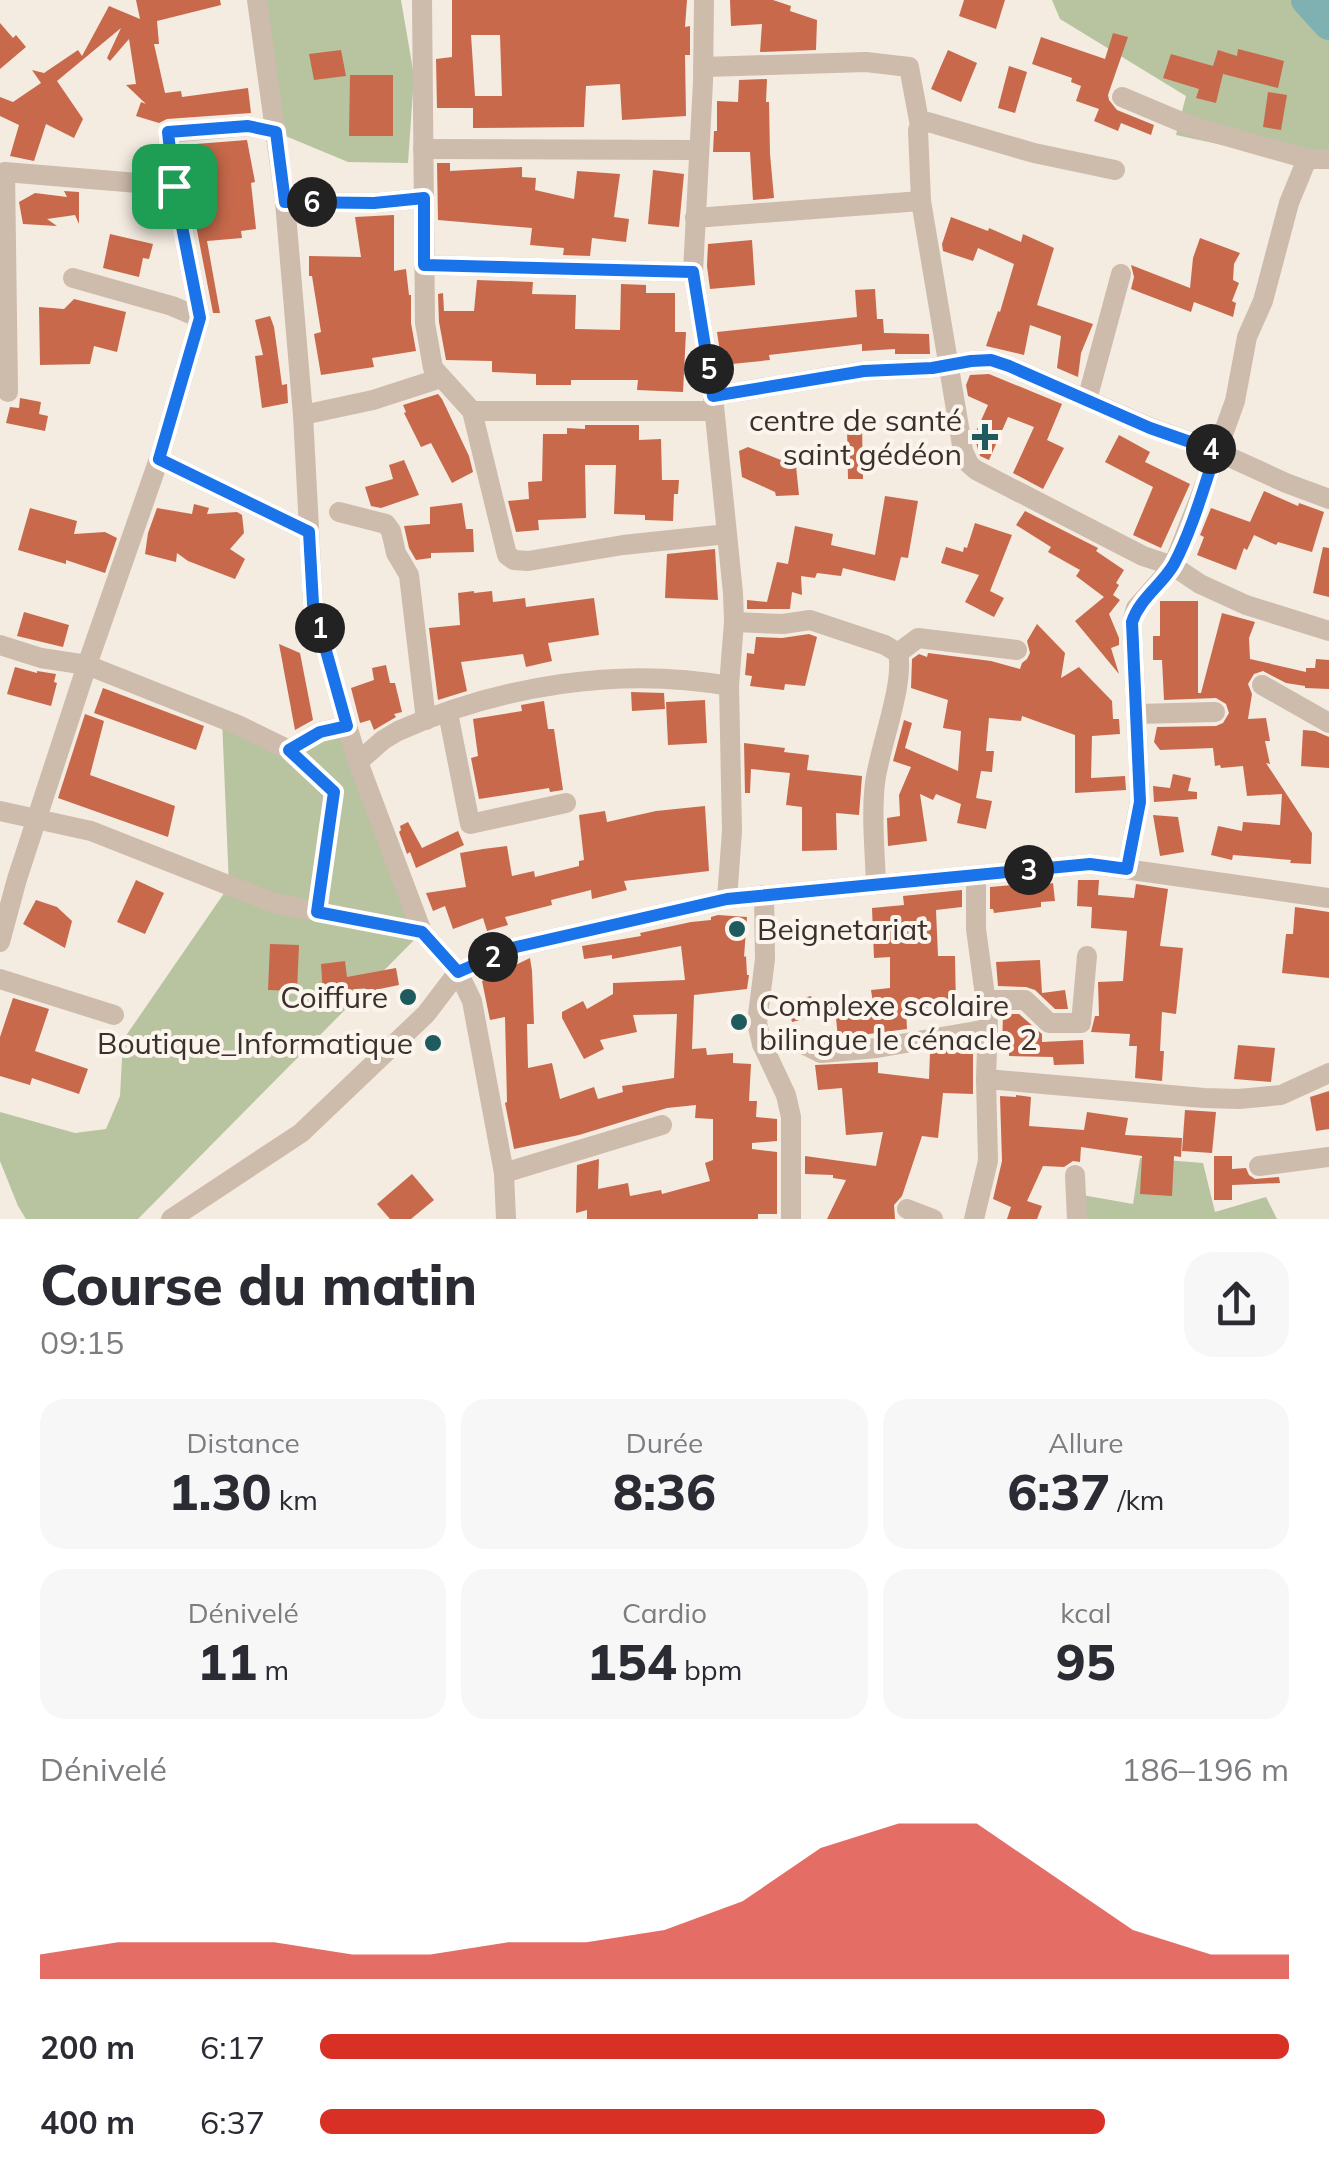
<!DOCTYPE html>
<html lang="fr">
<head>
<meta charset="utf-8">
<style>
  body { margin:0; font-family:Mulish,sans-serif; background:#f7f7f7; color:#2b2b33; height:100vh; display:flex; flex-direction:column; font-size:38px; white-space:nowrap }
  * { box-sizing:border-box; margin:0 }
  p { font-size:32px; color:#7c7c81 }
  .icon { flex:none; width:55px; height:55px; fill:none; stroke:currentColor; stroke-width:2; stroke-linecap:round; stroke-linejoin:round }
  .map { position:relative; height:1219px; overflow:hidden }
  .panel { display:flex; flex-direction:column; background:#fff; flex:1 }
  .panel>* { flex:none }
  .pin { position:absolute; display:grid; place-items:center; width:85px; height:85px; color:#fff; margin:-42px; border-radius:20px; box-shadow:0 5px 15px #0006 }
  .km { position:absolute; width:50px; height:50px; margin:-25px; border-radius:50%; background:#222; color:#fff; font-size:28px; line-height:50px; text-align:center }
  .round { display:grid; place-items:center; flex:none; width:105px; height:105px; border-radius:30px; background:#f7f7f7 }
  .headline { display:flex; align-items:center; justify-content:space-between; height:170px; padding:0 40px }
  h1 { font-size:55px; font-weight:800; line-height:75px }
  .metrics { display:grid; grid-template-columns:repeat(3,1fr); gap:15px; height:170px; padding:10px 40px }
  .metrics div { display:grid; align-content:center; border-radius:25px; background:#f7f7f7; text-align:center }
  .metrics b { font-size:50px; font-weight:800 }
  .metrics small { font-size:28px; font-weight:400 }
  .metrics p { font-size:28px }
  .chart { height:280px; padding:20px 40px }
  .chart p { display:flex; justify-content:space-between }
  .chart svg { width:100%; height:180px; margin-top:10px; fill:#d93025; opacity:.7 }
  ul { padding:0 40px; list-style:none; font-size:32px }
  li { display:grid; grid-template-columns:160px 120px 1fr; align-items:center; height:75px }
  li i { height:25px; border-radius:12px; background:#d93025 }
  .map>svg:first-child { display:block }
  .green { fill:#b8c4a0 }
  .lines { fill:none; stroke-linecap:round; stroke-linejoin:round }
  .river { stroke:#7fb0b2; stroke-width:32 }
  .building { fill:#c8694b; fill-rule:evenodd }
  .minor { stroke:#cdbbac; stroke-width:20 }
  .route-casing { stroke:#fff; stroke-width:20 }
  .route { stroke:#1a73e8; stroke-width:12 }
  .poi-dot { fill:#1f5a5e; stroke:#fbf5ee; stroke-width:4 }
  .labels { text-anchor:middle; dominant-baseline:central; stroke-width:8; stroke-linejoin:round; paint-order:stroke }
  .poi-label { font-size:30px; fill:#3b302b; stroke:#fbf5ee; text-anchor:end }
</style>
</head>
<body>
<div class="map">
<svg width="1329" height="1219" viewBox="0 0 1329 1219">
  <rect width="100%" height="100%" fill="#f4ebe1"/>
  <g class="green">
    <polygon points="251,0 401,0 414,76 408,163 348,162 276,132"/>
    <polygon points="1052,0 1329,0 1329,168 1176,135 1186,96 1060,19"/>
    <polygon points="222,719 289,750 347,726 422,932 138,1219 26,1219 18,1206 0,1161 0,1112 75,1133 106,1129 120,1096 123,1040 229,886"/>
    <polygon points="1140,1158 1203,1163 1215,1212 1266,1197 1277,1219 1075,1219 1082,1195 1133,1204"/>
  </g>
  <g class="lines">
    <polyline class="river" points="1307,0 1329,24"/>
  </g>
  <g class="building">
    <polygon points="136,0 220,0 221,5 157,21 159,44 154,44 165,93 181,91 182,97 248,88 251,113 167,119 159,123 136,116 141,102 146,104 126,85 136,84 129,39 110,61 107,58 121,28 57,81 83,119 74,138 46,124 34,161 10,156 19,125 0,116 0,97 13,102 41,83 32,70 44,73 78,50 82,56 109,6 140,19"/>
    <path d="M452,0H687L685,27L690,26V55H685L686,116L622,120L620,84L586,86L584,127L473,128V108H437L436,59L452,57ZM471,35H500L502,96H475Z"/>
    <polygon points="730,0 773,0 791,6 790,11 817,20 816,50 760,52 762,24 731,26"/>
    <polygon points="964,0 1005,0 996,29 959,16"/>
    <polygon points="0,23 13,38 16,35 26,47 0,69"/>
    <polygon points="1113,33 1128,37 1108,95 1109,100 1117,110 1154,125 1151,135 1121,123 1118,131 1094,121 1099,109 1076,101 1081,86 1071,82 1072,78 1032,64 1041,37 1105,59"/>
    <polygon points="1238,49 1284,61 1278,88 1223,74 1216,103 1196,98 1199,89 1163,78 1171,54 1213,66 1218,50 1237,56"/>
    <polygon points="341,50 346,76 314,80 309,54"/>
    <polygon points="948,50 977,63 961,102 931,89"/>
    <polygon points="1009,66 1027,72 1015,113 998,108"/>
    <polygon points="350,75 393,75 393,136 349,136"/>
    <polygon points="767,79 766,102 769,102 770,154 774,198 753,200 750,152 713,152 714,131 717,131 717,101 738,102 739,80"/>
    <polygon points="1268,92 1287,95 1281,130 1263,127"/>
    <polygon points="247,140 255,182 251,183 256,229 241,231 242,238 207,241 220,313 213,313 188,184 183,145"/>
    <polygon points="437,163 450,163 450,171 522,167 522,177 536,178 535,190 574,199 577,171 620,174 614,217 629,219 626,242 592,238 590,256 563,255 564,248 530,245 532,228 438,220"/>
    <polygon points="653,170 684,174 679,227 648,224"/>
    <polygon points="64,191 79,192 79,224 75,215 47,219 57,226 23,224 19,202 35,193 67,197"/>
    <polygon points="394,215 394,271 406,269 409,295 411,295 411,323 416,351 372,358 374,367 321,375 314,334 321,332 312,276 309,276 309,256 361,257 355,217"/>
    <polygon points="951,217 988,231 989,228 1021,242 1023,234 1054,248 1037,305 1093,324 1081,353 1078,377 1057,368 1061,336 1030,325 1024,355 986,346 998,311 1000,312 1014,264 978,248 973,261 943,251 942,244"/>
    <polygon points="110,234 153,244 149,259 143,258 139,277 103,268"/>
    <polygon points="1200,238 1240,253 1234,264 1233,280 1239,283 1232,301 1236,303 1233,317 1194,302 1191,312 1131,289 1134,277 1131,265 1190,288 1193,258"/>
    <polygon points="752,240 755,285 710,289 707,266 708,244"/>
    <polygon points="477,280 533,282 532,294 576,295 575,329 620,330 621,284 646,285 646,293 675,293 675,332 686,332 683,392 637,390 638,380 571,380 571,385 536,385 536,374 492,372 492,361 446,360 439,322 438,294 443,293 444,311 474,311"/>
    <polygon points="875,289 877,319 883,319 884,333 929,334 930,354 895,354 895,349 862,351 862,344 769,355 770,360 722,365 717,332 857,317 855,290"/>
    <polygon points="74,299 126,312 117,352 94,346 90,364 40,365 39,307 64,309"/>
    <polygon points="270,316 274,327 282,385 287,384 288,403 262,408 255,356 263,355 255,320"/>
    <polygon points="989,374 1062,404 1047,440 1064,448 1043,489 1013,473 1034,427 1008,417 989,460 980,456 974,436 988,405 968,396 966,385 970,375"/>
    <polygon points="438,394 442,399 469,456 473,472 452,483 431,443 421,447 404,413 406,412 403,405"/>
    <polygon points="20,398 41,402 39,414 48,416 45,431 6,423 10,407 19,408"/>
    <polygon points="585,425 639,425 639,440 661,439 662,480 679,480 678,494 674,494 673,521 645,520 645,515 614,514 616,465 585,465 586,518 538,520 539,530 516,532 508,501 529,499 528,482 542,481 543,434 567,434 567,428 585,429"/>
    <polygon points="862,425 863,479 848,479 847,426"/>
    <polygon points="1119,435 1150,452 1145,462 1190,484 1161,548 1133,535 1153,487 1105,462"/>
    <polygon points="748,447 796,466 799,495 776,496 775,492 742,477 739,451"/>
    <polygon points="404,460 419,495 381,508 371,506 365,487 393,479 389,465"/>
    <polygon points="1264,491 1298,506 1299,503 1324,512 1312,552 1278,542 1276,545 1254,535 1247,550 1244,548 1236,570 1197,555 1204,537 1200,535 1211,508 1250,522"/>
    <polygon points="885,496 918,501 908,558 901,557 895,581 843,568 841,576 817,573 815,578 801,576 802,595 792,592 790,609 747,609 747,600 767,602 777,562 788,564 795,526 833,534 831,545 875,555"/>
    <polygon points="462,503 466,529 473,529 474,552 431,553 431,558 416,560 409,548 404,526 430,524 430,507"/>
    <polygon points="194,504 209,508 207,514 237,512 242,515 244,533 230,549 245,559 235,579 188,561 177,553 176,562 145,554 148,533 157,508 192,514"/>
    <polygon points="30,508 77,521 74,534 105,532 117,538 105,573 66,560 66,564 18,550"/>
    <polygon points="1025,511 1098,548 1096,551 1124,570 1116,583 1119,585 1113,595 1120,600 1109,614 1119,638 1119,645 1111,648 1119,674 1075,621 1104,597 1076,576 1080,570 1048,552 1051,547 1016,525"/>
    <polygon points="975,523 1012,535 990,591 1004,598 994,617 965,602 979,575 941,563 946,547 963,552 964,547 967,548"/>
    <polygon points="1323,547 1329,548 1329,597 1313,593"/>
    <polygon points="715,549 718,600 665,598 667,554"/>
    <polygon points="474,591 474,593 492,591 493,602 525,598 526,607 594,598 599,635 548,643 552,661 526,667 523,654 461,662 467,691 438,700 429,628 460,625 458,593"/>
    <polygon points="1160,601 1198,601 1198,693 1201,693 1222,613 1255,622 1249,638 1250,659 1306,672 1306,668 1315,668 1316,659 1329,660 1329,689 1305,688 1305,686 1286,683 1263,671 1254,674 1248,684 1252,694 1248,719 1266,718 1270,741 1265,741 1270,764 1266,763 1312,833 1311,864 1290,863 1291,860 1233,855 1232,860 1211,855 1218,826 1242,831 1243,822 1280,825 1282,794 1247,796 1243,766 1221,768 1220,765 1215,766 1213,748 1160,750 1154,742 1157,727 1216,726 1223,723 1229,713 1226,704 1216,698 1164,700 1162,660 1153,660 1153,636 1160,636"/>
    <polygon points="24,612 69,625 63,647 17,636"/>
    <polygon points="1037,624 1065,653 1061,678 1079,667 1112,701 1113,719 1119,719 1120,734 1092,736 1091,778 1125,776 1126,790 1075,793 1075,735 1022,716 1021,721 989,718 986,751 994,751 992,772 981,771 976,798 992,801 986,829 957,823 961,804 936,794 933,800 920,794 927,841 888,846 887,818 900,816 899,795 911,767 893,761 904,720 912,723 905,748 958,771 961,731 943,728 948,700 911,688 912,659 919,654 927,657 928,653 991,661 1020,669 1022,663 1027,659 1030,653 1027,641"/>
    <polygon points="809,634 817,637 805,686 785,684 784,690 750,686 752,676 745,675 747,653 754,654 756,637 782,638"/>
    <polygon points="279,644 300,653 313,720 295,730"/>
    <polygon points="386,665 390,683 395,683 402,712 394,714 396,717 374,730 370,720 360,723 351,688 374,680 372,668"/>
    <polygon points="15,667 37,673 37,671 56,674 54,682 57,683 51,706 7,694"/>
    <polygon points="103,688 204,726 196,750 94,713"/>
    <polygon points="631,692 664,693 665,709 632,711"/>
    <polygon points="705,700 707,743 668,745 666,702"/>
    <polygon points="544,701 548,729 554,729 563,790 550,792 549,788 479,799 471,758 478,756 473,719 522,711 521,705"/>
    <polygon points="85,714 104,721 90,775 175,806 168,837 58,798"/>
    <polygon points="1303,730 1315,731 1329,737 1329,768 1301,766"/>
    <polygon points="744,743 785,748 784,752 809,755 807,770 862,776 859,815 836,813 837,850 802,851 802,807 786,805 790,773 751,769 750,793 745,793"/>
    <polygon points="1173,774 1191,778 1188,791 1197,792 1197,799 1154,802 1153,786 1170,788"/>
    <polygon points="705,806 709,871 624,881 627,890 592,899 591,890 551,900 552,905 505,917 508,925 487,931 483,918 453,929 445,906 433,911 426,893 466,887 460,853 483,849 507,846 512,876 534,871 535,877 579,866 579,861 584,860 579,815 605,811 607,822 656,811"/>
    <polygon points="1153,815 1178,817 1184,852 1160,856"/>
    <polygon points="408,822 422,848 458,831 464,845 416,868 410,852 407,854 399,832 401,830 400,826"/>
    <polygon points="136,880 164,893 145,934 117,922"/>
    <polygon points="1078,880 1099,880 1098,895 1134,898 1136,884 1168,889 1160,946 1183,948 1176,1014 1162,1012 1160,1051 1164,1051 1162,1081 1135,1078 1137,1046 1129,1046 1130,1034 1091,1032 1095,1016 1099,1016 1098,982 1123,981 1127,931 1091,928 1092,907 1077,906"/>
    <polygon points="1048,882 1048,884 1053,883 1055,901 1041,902 1041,907 994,913 993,909 990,909 990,887"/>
    <polygon points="962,890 962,907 936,910 938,956 955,956 956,1007 906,1008 907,1029 838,1038 836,1018 869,1014 869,1010 874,1009 871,990 890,988 890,957 874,958 872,908 904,905 903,896"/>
    <polygon points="36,900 57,907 72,921 65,948 23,924"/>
    <polygon points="1295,907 1329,912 1329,978 1282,973 1286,934 1293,934"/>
    <polygon points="718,915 747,917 744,957 746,956 747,975 749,975 747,989 694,995 692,1049 706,1048 707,1055 733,1053 733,1063 751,1064 749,1101 757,1101 756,1117 777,1119 777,1141 752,1143 752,1149 777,1152 777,1214 758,1214 758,1219 587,1219 587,1210 576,1213 577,1165 599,1159 598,1189 628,1183 630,1196 661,1190 662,1194 710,1181 705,1163 713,1160 713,1119 695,1118 696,1105 667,1108 579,1135 514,1149 505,1103 507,1102 505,1017 490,1020 482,981 530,958 532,971 534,1024 527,1024 528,1068 552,1063 560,1099 594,1087 598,1099 623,1092 622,1086 674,1078 677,1014 633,1015 637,1032 600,1040 604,1049 584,1059 562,1018 562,1012 583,1001 587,1009 613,994 613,983 685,980 681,946 612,959 612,955 584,959 582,946 641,936 640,933 691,922 711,920 711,917"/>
    <polygon points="270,944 299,945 297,991 268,990"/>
    <polygon points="1040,960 1042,993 1065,990 1068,1009 1055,1009 1035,990 1026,987 998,986 996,962"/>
    <polygon points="345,961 347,977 396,968 399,985 365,992 365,988 323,993 321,964"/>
    <polygon points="811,996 813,1002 834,997 838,1010 792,1022 787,1002"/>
    <polygon points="13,998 49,1009 35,1051 88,1069 79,1094 32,1078 30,1085 0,1076 0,1037"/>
    <polygon points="1003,1014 1019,1014 1042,1034 1042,1042 1083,1040 1084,1064 1054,1065 1053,1057 1009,1056 1009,1049 1002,1049"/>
    <polygon points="1238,1045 1275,1048 1271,1082 1234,1079"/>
    <polygon points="955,1049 973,1049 973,1094 943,1093 938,1138 922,1136 902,1196 894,1205 895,1219 827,1219 846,1180 833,1178 833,1175 805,1174 805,1156 876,1166 883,1132 846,1135 842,1088 818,1090 815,1065 878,1062 878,1073 929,1079 930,1053"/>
    <polygon points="1329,1091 1329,1129 1316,1131 1310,1097"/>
    <polygon points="1016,1095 1031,1097 1029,1126 1084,1130 1087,1112 1128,1118 1125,1135 1182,1138 1181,1157 1174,1156 1172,1196 1140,1194 1142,1156 1081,1147 1080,1162 1073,1161 1064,1167 1043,1166 1027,1201 1042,1206 1037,1219 1007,1219 1011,1207 993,1199 1002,1161 1000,1096 1016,1097"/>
    <polygon points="1185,1110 1216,1112 1212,1153 1182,1151"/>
    <polygon points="1214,1156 1232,1156 1232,1169 1246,1168 1249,1175 1255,1179 1279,1177 1280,1183 1232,1185 1232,1200 1214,1200"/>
    <polygon points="412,1174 434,1200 411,1219 390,1219 377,1204"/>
  </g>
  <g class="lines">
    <g class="minor">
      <polyline points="257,0 285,202 303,415 313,604 347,726"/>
      <polyline points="422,0 425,323 433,368 472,411 507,555 514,560 528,561 623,545 727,534"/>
      <polyline points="704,0 703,82 693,272 713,396 733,593 734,622 729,686 732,831 727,899"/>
      <polyline points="703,67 866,62 909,67 920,126"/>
      <polyline points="1122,97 1191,126 1307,159"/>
      <polyline points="423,149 698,150"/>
      <polyline points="1115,170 1034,153 928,122 924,122 918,130 921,201 963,451 969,464 976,470 1143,556 1173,566 1200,584 1246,605 1329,631"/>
      <polyline points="285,202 374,203 423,198"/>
      <polyline points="695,218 921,201"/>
      <polyline points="424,265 693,272"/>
      <polyline points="73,278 172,306 200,318"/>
      <polyline points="8,392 5,172 174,186"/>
      <polyline points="713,396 863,371 932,368 971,361 991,360 1009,366 1151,428 1216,451 1286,483 1329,499"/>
      <polyline points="1087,400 1121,274"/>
      <polyline points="472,411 714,411"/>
      <polyline points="303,415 373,400 441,378"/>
      <polyline points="159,459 309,532"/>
      <polyline points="339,512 386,524 391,531 396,553 409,575 426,720"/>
      <polyline points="734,622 783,624 810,620 885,645 898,653"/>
      <polyline points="0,645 41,658 87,665 238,725 289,750 319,732 347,726 358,762 422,932 458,972 472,1001 504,1173 506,1219"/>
      <polyline points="898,653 918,638 1017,650"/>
      <polyline points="1262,685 1329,723"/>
      <polyline points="448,713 470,824 566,803"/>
      <polyline points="1137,714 1215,712"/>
      <polyline points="289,750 334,792 317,912"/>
      <path d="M358,762L383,740L398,731C500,686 619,666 729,686"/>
      <polyline points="0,811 91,831 274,903 422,932"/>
      <polyline points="1127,869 1140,801 1132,622 1136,608 1173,566 1201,495 1235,401 1247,337 1263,301 1289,203 1307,159 1329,159"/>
      <path d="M876,885C875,852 871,816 875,783C879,748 905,684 898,653"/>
      <polyline points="764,895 765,959 757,1023 762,1044 786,1095 791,1117 791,1219"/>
      <polyline points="0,942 17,879 87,665 159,459 200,318 174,186 168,133 248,126 276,132"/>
      <polyline points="0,979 114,1015"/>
      <polyline points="985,1000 1025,1000 1049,1023 1081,1023 1087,956"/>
      <polyline points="762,1044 803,1044 821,1053 877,1048 988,1029"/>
      <polyline points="986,1079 1204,1098 1239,1099 1281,1095 1329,1073"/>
      <polyline points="1259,1166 1329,1157"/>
      <polyline points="504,1173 662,1125"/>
      <polyline points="1075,1175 1077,1219"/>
      <polyline points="907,1209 933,1219"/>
      <polyline points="171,1219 301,1133 426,1014 458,972 516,947 727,899 1090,864 1329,898"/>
      <polyline points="974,1219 988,1161 986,1079 988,1018 976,929 976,875"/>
    </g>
  </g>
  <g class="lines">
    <g class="route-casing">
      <path id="route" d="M248,126L276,132L285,202L374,203L424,198V265L693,272L713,396L864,371L932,368L971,361L991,360L1009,366L1150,428L1216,451C1204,487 1192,530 1174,564C1162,585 1140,598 1132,622L1140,802L1127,869L1090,864L727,899L516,947L458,972L422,932L317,912L334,792L289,750L320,732L347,726L313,604L309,532L159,459L200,318L174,186L168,132Z"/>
    </g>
    <use href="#route" class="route"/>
  </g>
  <g class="poi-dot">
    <path d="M980 422h10v10h10v10h-10v10h-10v-10h-10v-10h10z"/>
    <circle cx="737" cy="929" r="10"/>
    <circle cx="408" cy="997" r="10"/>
    <circle cx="739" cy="1022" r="10"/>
    <circle cx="433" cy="1043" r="10"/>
  </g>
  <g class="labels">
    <g class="poi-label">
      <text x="962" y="420">centre de santé<tspan x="962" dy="34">saint gédéon</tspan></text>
      <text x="757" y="929" text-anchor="start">Beignetariat</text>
      <text x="388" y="997">Coiffure</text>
      <text x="759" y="1005" text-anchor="start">Complexe scolaire<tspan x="759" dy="34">bilingue le cénacle 2</tspan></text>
      <text x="413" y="1043">Boutique_Informatique</text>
    </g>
  </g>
</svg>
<div class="pin" style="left:174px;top:186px;background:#1e9e55"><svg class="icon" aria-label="arrive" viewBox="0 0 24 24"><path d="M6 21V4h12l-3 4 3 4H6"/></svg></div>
<b class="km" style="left:320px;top:628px">1</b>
<b class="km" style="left:493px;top:957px">2</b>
<b class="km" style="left:1029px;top:870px">3</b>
<b class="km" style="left:1211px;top:449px">4</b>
<b class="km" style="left:709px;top:369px">5</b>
<b class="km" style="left:312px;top:202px">6</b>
</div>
<section class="panel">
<div class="headline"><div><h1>Course du matin</h1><p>09:15</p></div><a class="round"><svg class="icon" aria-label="share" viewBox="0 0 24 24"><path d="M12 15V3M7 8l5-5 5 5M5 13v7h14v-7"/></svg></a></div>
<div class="metrics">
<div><p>Distance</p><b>1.30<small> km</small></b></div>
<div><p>Durée</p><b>8:36</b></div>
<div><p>Allure</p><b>6:37<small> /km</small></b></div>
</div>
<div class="metrics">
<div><p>Dénivelé</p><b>11<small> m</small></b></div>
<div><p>Cardio</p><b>154<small> bpm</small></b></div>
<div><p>kcal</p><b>95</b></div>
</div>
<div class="chart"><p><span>Dénivelé</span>186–196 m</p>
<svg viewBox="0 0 160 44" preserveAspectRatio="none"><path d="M0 44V38L10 35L20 35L30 35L40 38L50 38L60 35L70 35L80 32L90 25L100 12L110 6L120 6L130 19L140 32L150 38L160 38V44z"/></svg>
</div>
<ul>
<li><b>200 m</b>6:17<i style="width:100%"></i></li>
<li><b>400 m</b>6:37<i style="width:81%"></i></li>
</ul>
</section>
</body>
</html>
